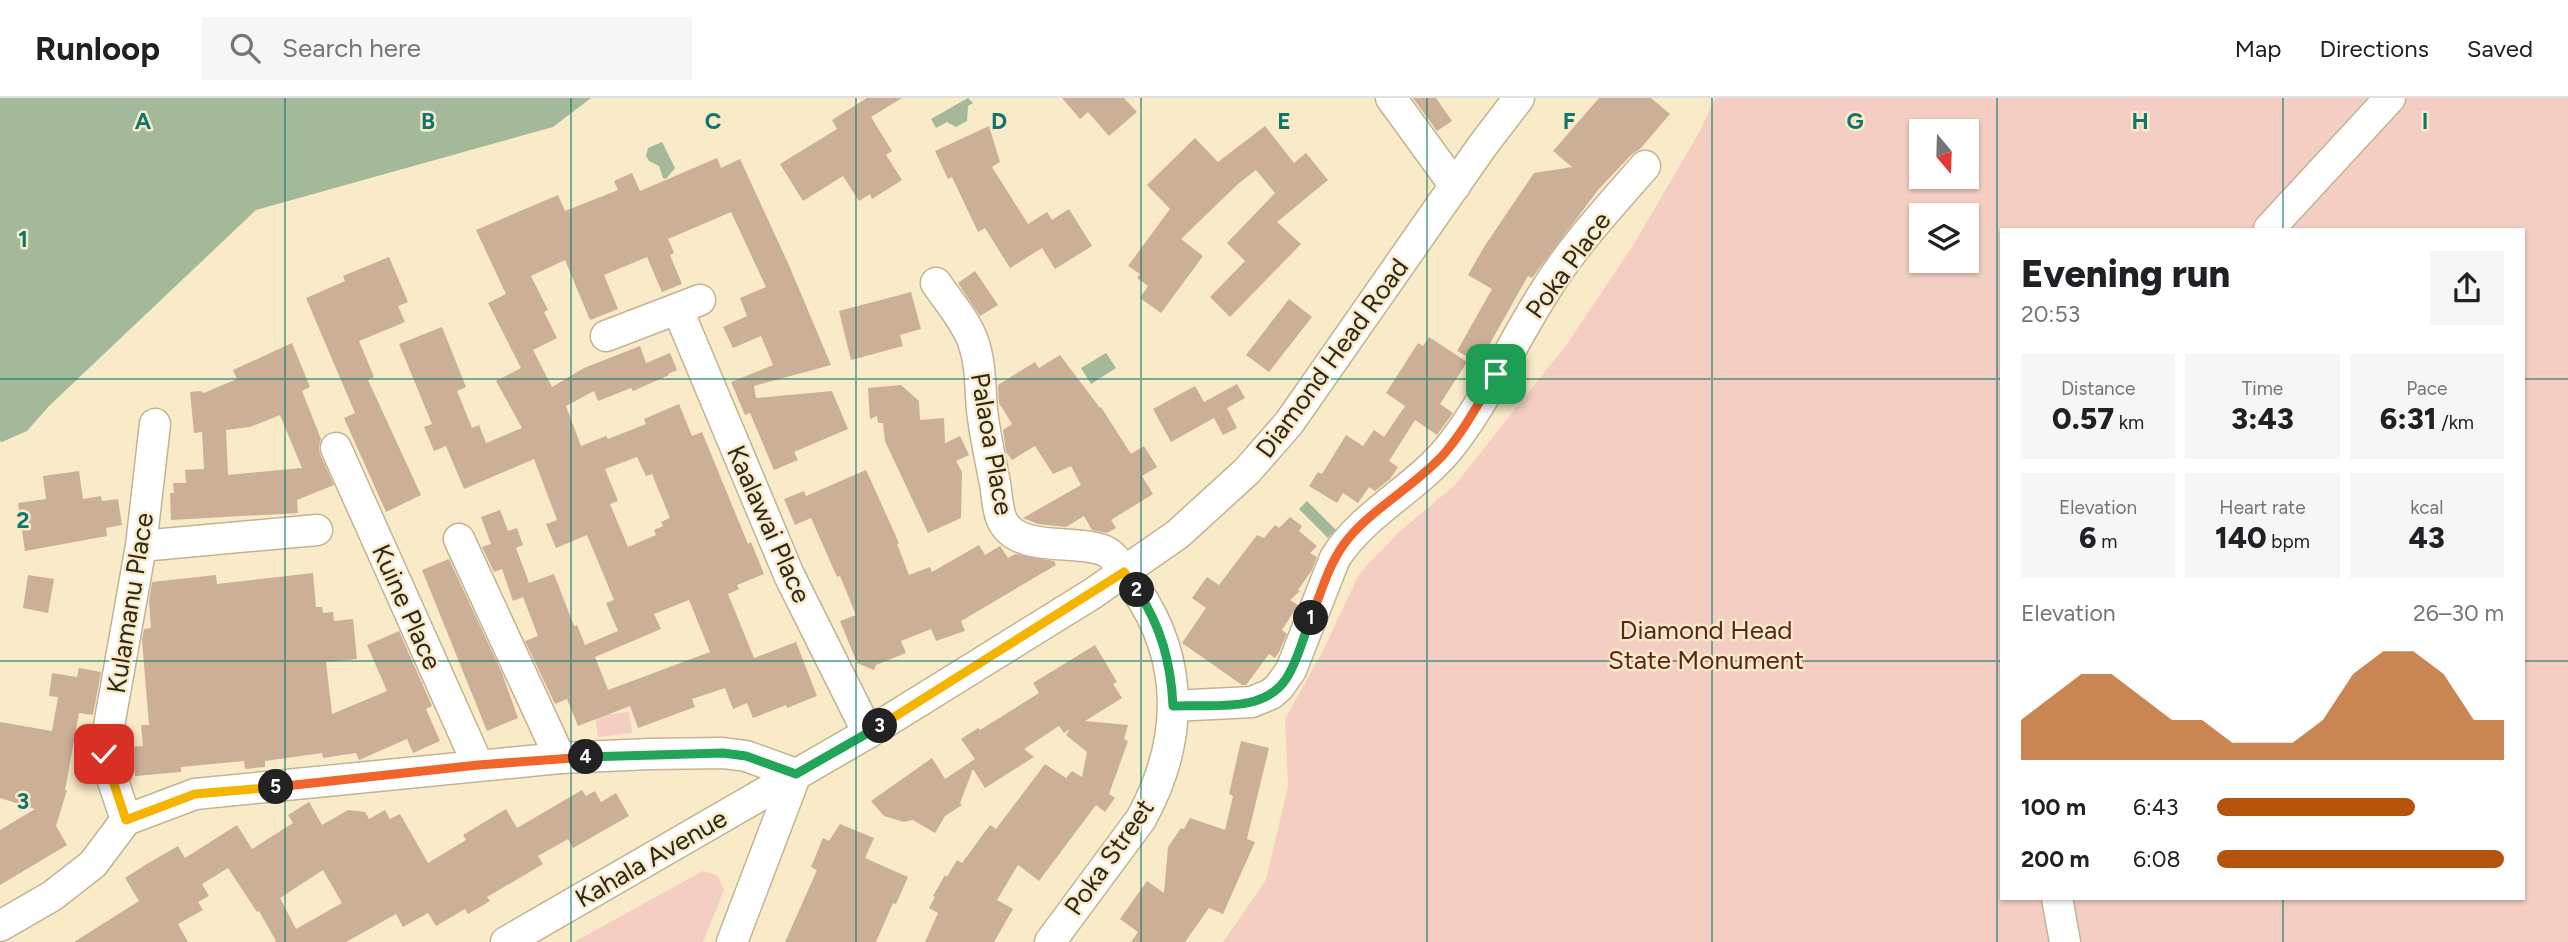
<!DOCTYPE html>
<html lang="en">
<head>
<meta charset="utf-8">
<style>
  body { margin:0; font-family:Figtree,sans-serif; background:#f6f6f6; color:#202124; height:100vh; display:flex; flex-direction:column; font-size:26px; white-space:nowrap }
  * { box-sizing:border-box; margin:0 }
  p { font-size:23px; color:#757577 }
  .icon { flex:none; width:38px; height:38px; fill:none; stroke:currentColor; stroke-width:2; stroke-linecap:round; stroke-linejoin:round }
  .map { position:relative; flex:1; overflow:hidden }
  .panel { position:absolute; left:2000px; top:130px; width:525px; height:672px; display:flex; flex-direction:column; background:#fff; border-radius:0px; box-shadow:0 2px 5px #0004 }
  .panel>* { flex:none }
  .needle { width:46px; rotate:161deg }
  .controls { position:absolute; left:1909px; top:21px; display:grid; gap:14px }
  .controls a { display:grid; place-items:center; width:70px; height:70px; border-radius:0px; background:#fff; box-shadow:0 2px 5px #0004; font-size:35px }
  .pin { position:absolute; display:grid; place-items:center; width:60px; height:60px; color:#fff; margin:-30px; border-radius:14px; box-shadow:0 4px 10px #0006 }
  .km { position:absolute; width:35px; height:35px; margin:-18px; border-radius:50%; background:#222; color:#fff; font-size:19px; line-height:35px; text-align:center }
  .round { display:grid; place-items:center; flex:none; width:74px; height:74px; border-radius:0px; background:#f6f6f6 }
  .headline { display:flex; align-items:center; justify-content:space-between; height:119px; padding:0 21px }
  h1 { font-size:38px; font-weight:800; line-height:52px }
  .metrics { display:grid; grid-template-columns:repeat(3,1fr); gap:10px; height:119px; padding:7px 21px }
  .metrics div { display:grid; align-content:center; border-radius:0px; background:#f6f6f6; text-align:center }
  .metrics b { font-size:30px; font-weight:800 }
  .metrics small { font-size:19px; font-weight:400 }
  .metrics p { font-size:19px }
  .chart { height:196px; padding:14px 21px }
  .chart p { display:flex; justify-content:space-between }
  .chart svg { width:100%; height:126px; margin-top:7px; fill:#b45309; opacity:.7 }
  ul { padding:0 21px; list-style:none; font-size:23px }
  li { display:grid; grid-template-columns:112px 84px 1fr; align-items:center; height:52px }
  li i { height:18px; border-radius:9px; background:#b45309 }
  header { display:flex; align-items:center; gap:42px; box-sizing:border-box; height:98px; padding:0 35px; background:#fff; border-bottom:2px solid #e0e0e0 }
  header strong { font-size:33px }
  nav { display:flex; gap:38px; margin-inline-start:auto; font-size:24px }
  .search { width:490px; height:63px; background:#f6f6f6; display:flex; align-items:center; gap:18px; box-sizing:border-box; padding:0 24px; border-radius:0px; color:#757577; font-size:26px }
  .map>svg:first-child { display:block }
  .green { fill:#f4cec2; fill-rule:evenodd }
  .water { fill:#a3b999 }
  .building { fill:#ccaf97; fill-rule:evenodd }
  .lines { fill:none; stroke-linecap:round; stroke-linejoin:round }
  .minor-casing { stroke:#c2b493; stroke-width:33 }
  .minor { stroke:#fff; stroke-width:30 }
  .split-1-casing { stroke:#fff; stroke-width:14 }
  .split-2-casing { stroke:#fff; stroke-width:14 }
  .split-3-casing { stroke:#fff; stroke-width:14 }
  .split-4-casing { stroke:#fff; stroke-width:14 }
  .split-5-casing { stroke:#fff; stroke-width:14 }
  .split-6-casing { stroke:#fff; stroke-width:14 }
  .split-1 { stroke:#f0652b; stroke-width:9 }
  .split-2 { stroke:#22a559; stroke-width:9 }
  .split-3 { stroke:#f5b400; stroke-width:9 }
  .split-4 { stroke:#22a559; stroke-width:9 }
  .split-5 { stroke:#f0652b; stroke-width:9 }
  .split-6 { stroke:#f5b400; stroke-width:9 }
  .grid { fill:none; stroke:#0f766e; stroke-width:2; stroke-opacity:0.55 }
  .labels { text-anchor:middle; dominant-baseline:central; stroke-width:5; stroke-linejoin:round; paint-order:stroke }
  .street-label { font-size:26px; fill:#2e281b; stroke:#f9eac8 }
  .park-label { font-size:26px; fill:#5a2617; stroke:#f9eac8 }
  .grid-label { font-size:23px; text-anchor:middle; font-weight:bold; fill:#0f766e; stroke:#f9eac8; stroke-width:5; stroke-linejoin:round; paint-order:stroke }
</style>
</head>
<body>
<header>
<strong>Runloop</strong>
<div class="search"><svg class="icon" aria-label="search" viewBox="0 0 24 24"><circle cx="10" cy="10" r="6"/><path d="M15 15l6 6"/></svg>Search here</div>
<nav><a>Map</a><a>Directions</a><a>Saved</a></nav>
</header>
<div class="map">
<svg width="2568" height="844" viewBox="0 0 2568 844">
  <rect width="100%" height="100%" fill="#f9eac8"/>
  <g class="green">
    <path d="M1715,0H2568V844H1223L1266,782L1288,688L1285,621L1323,553L1359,476L1399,434L1455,387L1567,246L1634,146L1701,31ZM1922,33H1967V79H1922ZM1922,117H1967V163H1922ZM2002,131H2524V800H2002Z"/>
    <polygon points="629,614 632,635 598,639 595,618"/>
    <polygon points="703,773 718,778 724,792 703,844 574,844"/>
  </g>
  <g class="water">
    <polygon points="0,0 591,0 553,29 256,112 49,308 27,333 2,344 0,343"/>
    <polygon points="968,0 973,5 968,8 967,23 956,29 947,24 936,30 931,21"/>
    <polygon points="662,44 675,70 666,81 663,80 659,68 649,63 646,58 648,50"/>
    <polygon points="1106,255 1116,270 1091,286 1081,270"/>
    <polygon points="1307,403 1336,432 1328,440 1299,411"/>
  </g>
  <g class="building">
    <polygon points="867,0 902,0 871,19 892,53 886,57 902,82 872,101 870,96 859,103 843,78 803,103 780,66 837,31 832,22"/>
    <polygon points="1062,0 1124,0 1137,14 1109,38 1088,14 1080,21"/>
    <polygon points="1413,0 1436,0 1452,23 1437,33"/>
    <polygon points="1599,0 1651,0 1670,16 1640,51 1632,56 1598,92 1532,180 1528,178 1479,265 1457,253 1492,191 1468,177 1484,149 1534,75 1572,69 1553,53"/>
    <polygon points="989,28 1000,64 992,69 1028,126 1047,114 1052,122 1069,111 1092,148 1055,171 1042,150 1010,170 985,130 978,134 952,79 948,81 935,53"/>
    <polygon points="1265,28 1294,65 1306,55 1328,82 1277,124 1301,146 1230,219 1210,199 1245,163 1227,145 1275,95 1256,72 1238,86 1181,141 1203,158 1161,215 1140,200 1148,188 1137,180 1140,176 1128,168 1170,111 1147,87 1195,40 1218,64"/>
    <path d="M717,60L721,70L740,61L788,165L831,267L754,288L756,300L832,293L848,331L794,354L798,362L774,372L750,315L745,317L731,284L773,267L761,238L733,250L723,229L747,218L740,200L766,189L731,114L668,141L674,155L670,157L682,186L662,194L647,159L604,177L618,211L590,222L565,162L531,178L548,212L544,214L557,240L533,252L552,289L584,270L640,248L646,265L670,255L677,272L668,276L669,277L633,293L631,290L598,303L594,293L566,308L581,348L606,338L608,341L646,326L644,321L679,306L692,338L702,334L748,446L751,444L764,476L737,487L739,491L728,496L754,560L796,544L817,598L787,610L786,607L753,620L747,605L733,611L725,590L692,601L695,609L638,630L630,608L578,628L567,601L555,606L525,543L538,538L523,499L513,503L502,471L494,474L482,449L491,446L481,419L500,412L508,433L517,430L523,447L516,450L529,485L554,476L574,528L577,527L585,547L618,533L606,505L614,502L587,437L556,450L546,426L557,422L534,361L464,391L446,348L434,353L424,329L432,326L399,246L442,229L466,289L457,293L472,330L479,327L486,345L522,330L496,283L521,270L488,205L506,196L476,132L558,97L565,113L618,92L614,83L632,75L640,93ZM637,359L646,378L652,376L670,420L661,424L663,428L654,432L656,437L628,449L610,406L618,403L605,371ZM689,502L710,554L608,592L595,559L661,531L654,516Z"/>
    <polygon points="389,159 408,204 398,208 405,224 359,243 374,279 368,282 421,397 386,414 344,320 355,315 306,200 345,183 343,178"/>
    <polygon points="975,173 998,207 980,218 958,185"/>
    <polygon points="911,194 921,231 900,237 903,248 851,262 839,213"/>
    <polygon points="1289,201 1312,219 1269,274 1246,257"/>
    <polygon points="1429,239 1467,264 1440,306 1453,315 1439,334 1437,337 1415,322 1389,363 1398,369 1390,381 1375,393 1369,389 1358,405 1343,395 1337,405 1309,388 1318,374 1322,376 1346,337 1363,348 1374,332 1384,339 1405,308 1386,295 1418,245 1423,248"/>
    <path d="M292,245L310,289L302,293L321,341L319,349L320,356L334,387L297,402L298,415L171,422L170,395H174L173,385H186L185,372L204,371L202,334L194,335L190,294L201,293L204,295L237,281L233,272ZM280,317L302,370L228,377L226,332L250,329Z"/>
    <polygon points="1060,257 1100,310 1101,309 1131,356 1144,348 1157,369 1142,378 1153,396 1111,422 1116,430 1107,435 1092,432 1084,418 1066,429 1038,426 1023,420 1081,387 1071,368 1053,376 1035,348 1012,362 1006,354 1003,332 1012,326 999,305 998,287 1035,264 1039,270"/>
    <polygon points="1237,286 1245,300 1227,310 1237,330 1223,337 1214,320 1171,344 1153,311 1195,288 1204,304"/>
    <polygon points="901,287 919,303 920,322 944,320 945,345 960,338 969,357 956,363 962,374 961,420 928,435 885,343 883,325 878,325 877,318 870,321 868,290"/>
    <polygon points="866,372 899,445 897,446 909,477 930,469 932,474 979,447 985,457 1000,448 1008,460 1015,456 1054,463 1056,467 961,523 965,533 936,543 931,531 901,543 906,555 876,567 874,572 857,565 840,523 856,517 840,478 837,479 811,420 795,427 784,401 804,393 806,398"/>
    <polygon points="79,373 83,401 101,398 102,403 118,401 122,427 106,430 107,438 25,453 18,405 46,401 43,378"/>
    <polygon points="1290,419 1302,428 1299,433 1317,448 1310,455 1317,459 1312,472 1298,492 1300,493 1290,502 1298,507 1282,532 1287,536 1279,554 1275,560 1269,556 1246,587 1242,587 1182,545 1206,510 1192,500 1207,479 1219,487 1257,437 1264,440 1275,427 1279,430"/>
    <polygon points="449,461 502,575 518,620 487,633 422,472"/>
    <polygon points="313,475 316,509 322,509 323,515 333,514 334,523 353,521 357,561 326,564 332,616 387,593 367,547 399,533 432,608 426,611 440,643 413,655 407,641 359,662 356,655 323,660 322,655 265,663 265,669 245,671 244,663 181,669 181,674 135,678 132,649 143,648 141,627 149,627 142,542 144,531 151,530 149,504 152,484 216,477 217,486"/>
    <polygon points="28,477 54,481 48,515 23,510"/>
    <polygon points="1095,547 1117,584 1113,586 1122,600 1085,623 1128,627 1124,641 1128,643 1109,696 1115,700 1105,714 1096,707 1039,783 1018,767 997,802 1013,811 994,844 925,844 938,815 929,810 935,799 933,798 945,777 947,779 957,762 962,765 990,727 996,731 1045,666 1066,680 1072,673 1082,679 1087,654 1066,637 1070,631 1064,635 1059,628 1024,651 1034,659 985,690 973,671 960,705 962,707 945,718 935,735 913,722 904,724 884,718 871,703 932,660 945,681 975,661 961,641 978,630 980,632 1039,595 1033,585"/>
    <polygon points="79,570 101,574 93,617 79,615 65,692 67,692 56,728 67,747 0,787 0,732 35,711 0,700 0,624 52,633 58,599 49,598 52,575 77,579"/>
    <polygon points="1241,643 1269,650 1247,741 1255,744 1223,816 1209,810 1185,844 1131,844 1138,834 1120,821 1147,783 1164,795 1168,749 1181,730 1184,731 1190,720 1225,732 1233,698 1229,696"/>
    <path d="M582,692L586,698L595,693L601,704L616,695L629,718L573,750L568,741L538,758L543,766L487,799L490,803L468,816L465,811L436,828L428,815L403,829L396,816L346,844H274L276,843L259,813L257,814L228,770L202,786L209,798L198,804L203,812L178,826L188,844H74L139,803L125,780L145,767L178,748L185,760L237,727L252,751L293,725L288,717L309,704L322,727L348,712L365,714L369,721L385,712L390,721L400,716L428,765L466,742L463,737L506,711L517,730ZM323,772L342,805L296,831L280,800Z"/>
    <polygon points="840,726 874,740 865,760 908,779 896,806 893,805 876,844 785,844 817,772 811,769 823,740 829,743"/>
  </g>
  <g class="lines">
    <g class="minor-casing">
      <g id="minor">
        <polyline points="1391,0 1455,88"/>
        <polyline points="2269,131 2390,0"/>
        <path d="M936,185C949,204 965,222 973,243C981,266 980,289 982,312C985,337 990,361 995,385C997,397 997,411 1002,422C1018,456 1076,440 1105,453C1118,459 1127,479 1135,490C1186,563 1183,645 1141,721L1050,844"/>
        <polyline points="678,212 789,477 868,635"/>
        <polyline points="606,238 700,202"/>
        <polyline points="336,350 478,667"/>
        <polyline points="459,441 560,660"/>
        <polyline points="141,448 317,432"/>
        <path d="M1173,608L1252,604L1271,596L1279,589L1291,572L1335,460C1365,413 1420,389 1453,345C1489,298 1513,243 1545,193C1573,148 1610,108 1645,68"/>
        <polyline points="126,722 104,656 141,448 155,326"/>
        <polyline points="2057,800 2065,844"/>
        <polyline points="0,828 52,798 93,766 126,722 195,696 560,660 650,656 723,655 746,658 796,676"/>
        <polyline points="506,844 868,635 1092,496 1178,436 1247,373 1289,325 1483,47 1519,0"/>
        <polyline points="732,844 796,676"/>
      </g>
    </g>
    <use href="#minor" class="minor"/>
  </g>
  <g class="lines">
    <g class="split-1-casing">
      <path id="split-1" d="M1311,520C1321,495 1328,468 1344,446C1368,413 1414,389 1443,357C1464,333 1479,304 1496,276"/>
    </g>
    <g class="split-2-casing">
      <path id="split-2" d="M1137,492C1161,528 1171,565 1173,608C1209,606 1263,616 1286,581C1298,563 1303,539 1311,520"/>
    </g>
    <g class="split-3-casing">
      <polyline id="split-3" points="880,628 1124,474 1137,492"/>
    </g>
    <g class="split-4-casing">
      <polyline id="split-4" points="586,659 723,655 746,658 796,676 880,628"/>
    </g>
    <g class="split-5-casing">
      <polyline id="split-5" points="276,689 478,667 586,659"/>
    </g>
    <g class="split-6-casing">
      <polyline id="split-6" points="104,656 126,722 195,696 276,689"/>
    </g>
    <use href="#split-1" class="split-1"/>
    <use href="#split-2" class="split-2"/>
    <use href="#split-3" class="split-3"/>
    <use href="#split-4" class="split-4"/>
    <use href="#split-5" class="split-5"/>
    <use href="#split-6" class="split-6"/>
  </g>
  <path class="grid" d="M285,0V844M571,0V844M856,0V844M1141,0V844M1427,0V844M1712,0V844M1997,0V844M2283,0V131M0,281H2002M2524,281H2568M0,563H2002M2524,563H2568M2283,800V844"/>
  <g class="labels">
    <g class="street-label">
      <text transform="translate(1568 167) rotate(-54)">Poka Place</text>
      <text transform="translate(1332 260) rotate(-54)">Diamond Head Road</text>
      <text transform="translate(992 346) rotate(80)">Palaoa Place</text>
      <text transform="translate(769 426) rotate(66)">Kaalawai Place</text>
      <text transform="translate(130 505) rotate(-81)">Kulamanu Place</text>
      <text transform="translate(407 509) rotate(66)">Kuine Place</text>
      <text transform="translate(1109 759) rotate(-55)">Poka Street</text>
      <text transform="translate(651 760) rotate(-30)">Kahala Avenue</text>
    </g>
    <g class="park-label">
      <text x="1706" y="532">Diamond Head<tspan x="1706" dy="30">State Monument</tspan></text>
    </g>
  </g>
  <g class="grid-label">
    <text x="143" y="31">A</text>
    <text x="428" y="31">B</text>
    <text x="713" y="31">C</text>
    <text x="999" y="31">D</text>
    <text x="1284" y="31">E</text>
    <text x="1569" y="31">F</text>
    <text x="1855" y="31">G</text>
    <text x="2140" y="31">H</text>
    <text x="2425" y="31">I</text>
    <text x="23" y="149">1</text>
    <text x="23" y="430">2</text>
    <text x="23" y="711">3</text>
  </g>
</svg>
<div class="controls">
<a><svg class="needle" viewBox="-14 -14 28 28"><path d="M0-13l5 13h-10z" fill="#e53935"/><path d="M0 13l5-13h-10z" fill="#757577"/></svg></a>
<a><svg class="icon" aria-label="layers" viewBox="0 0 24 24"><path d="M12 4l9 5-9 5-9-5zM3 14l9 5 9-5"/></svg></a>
</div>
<div class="pin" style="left:1496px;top:276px;background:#1e9e55"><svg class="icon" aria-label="arrive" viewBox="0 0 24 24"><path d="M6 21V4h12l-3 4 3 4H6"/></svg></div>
<div class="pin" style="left:104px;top:656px;background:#d93025"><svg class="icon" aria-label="check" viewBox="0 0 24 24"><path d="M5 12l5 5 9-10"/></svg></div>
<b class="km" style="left:1311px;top:520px">1</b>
<b class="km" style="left:1137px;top:492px">2</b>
<b class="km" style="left:880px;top:628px">3</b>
<b class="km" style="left:586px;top:659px">4</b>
<b class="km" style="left:276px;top:689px">5</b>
<section class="panel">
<div class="headline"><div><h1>Evening run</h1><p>20:53</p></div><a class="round"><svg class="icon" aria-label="share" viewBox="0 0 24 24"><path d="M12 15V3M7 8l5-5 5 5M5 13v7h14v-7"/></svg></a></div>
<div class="metrics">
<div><p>Distance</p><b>0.57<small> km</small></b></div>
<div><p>Time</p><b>3:43</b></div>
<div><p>Pace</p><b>6:31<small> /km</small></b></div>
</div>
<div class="metrics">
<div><p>Elevation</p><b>6<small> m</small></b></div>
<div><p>Heart rate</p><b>140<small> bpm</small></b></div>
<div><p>kcal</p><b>43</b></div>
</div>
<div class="chart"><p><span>Elevation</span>26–30 m</p>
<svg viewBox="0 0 160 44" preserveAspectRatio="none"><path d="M0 44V30L10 22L20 14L30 14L40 22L50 30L60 30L70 38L80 38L90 38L100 30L110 14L120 6L130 6L140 14L150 30L160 30V44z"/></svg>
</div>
<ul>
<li><b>100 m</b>6:43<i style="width:69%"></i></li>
<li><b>200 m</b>6:08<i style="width:100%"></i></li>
</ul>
</section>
</div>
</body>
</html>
